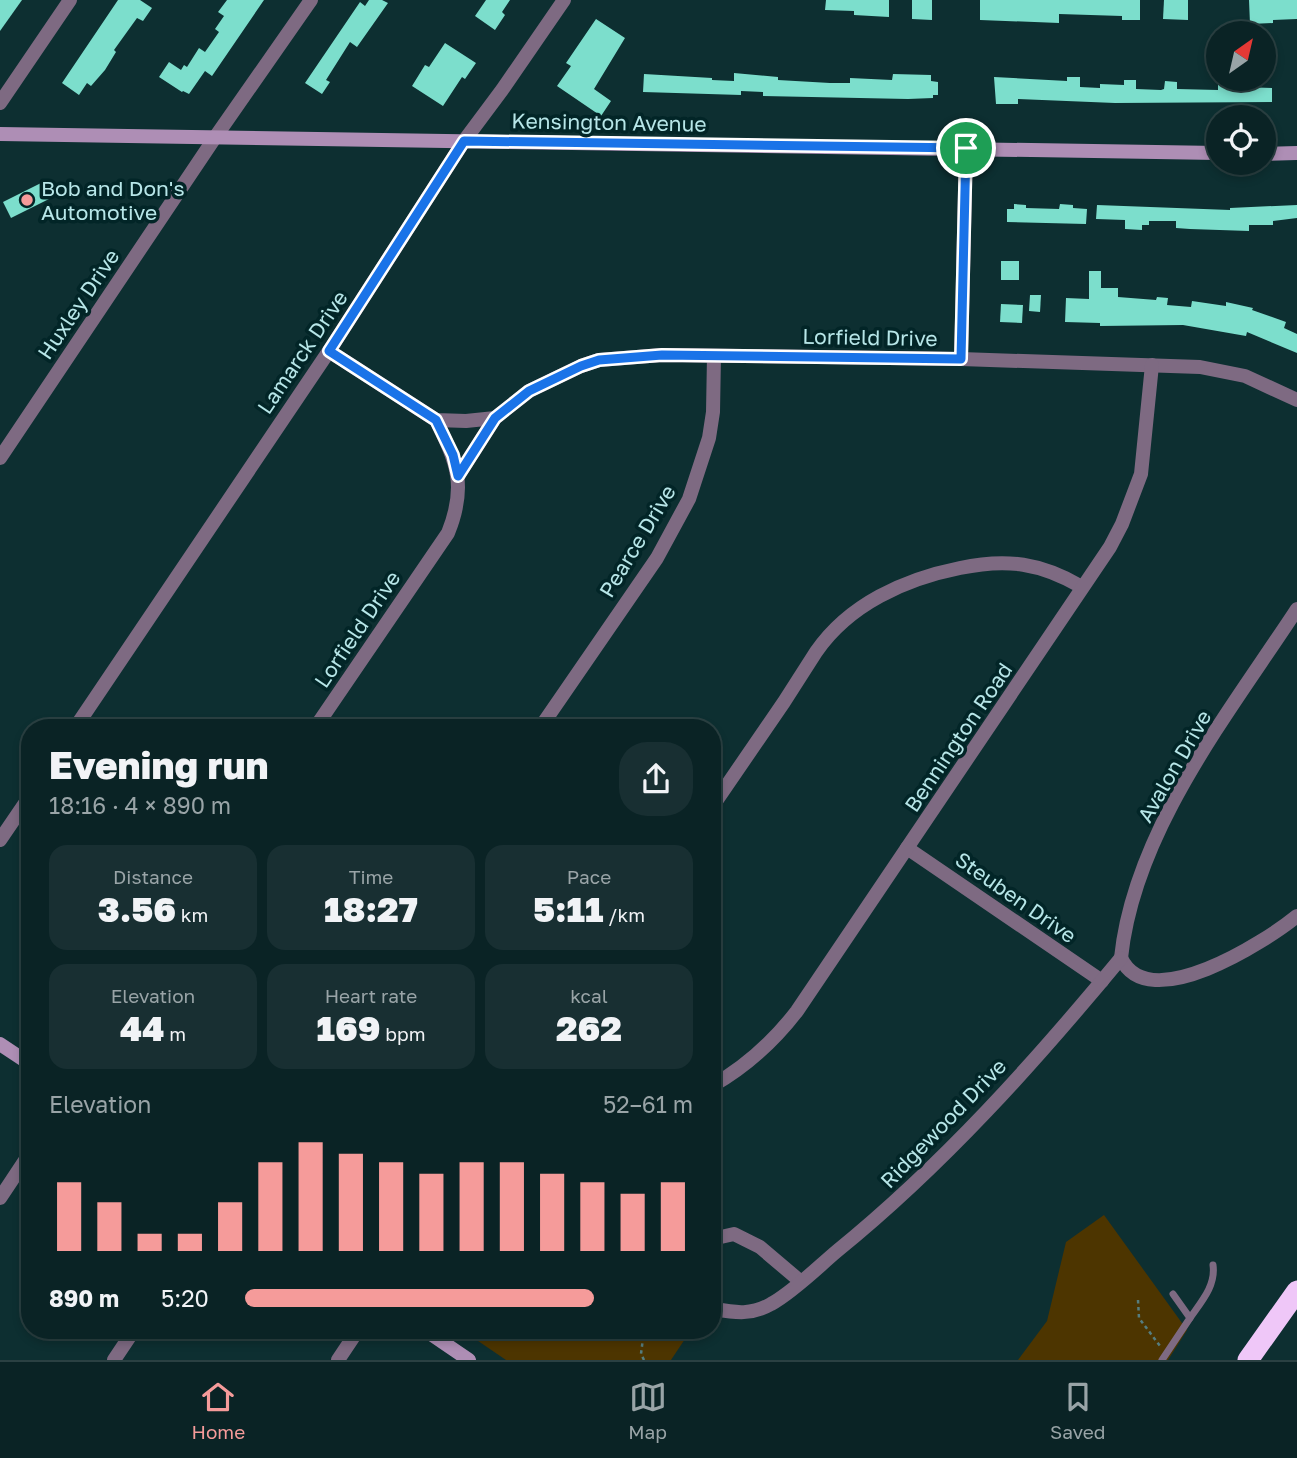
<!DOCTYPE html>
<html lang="en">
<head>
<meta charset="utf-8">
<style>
  body { margin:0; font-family:"Golos Text",sans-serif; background:#182f32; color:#f1f3f6; height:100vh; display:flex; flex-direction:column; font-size:26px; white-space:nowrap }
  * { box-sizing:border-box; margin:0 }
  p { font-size:23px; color:#99a4a7 }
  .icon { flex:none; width:38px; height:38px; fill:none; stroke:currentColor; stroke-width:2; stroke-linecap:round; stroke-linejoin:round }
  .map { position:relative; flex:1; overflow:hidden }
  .side { position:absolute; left:21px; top:719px; width:700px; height:620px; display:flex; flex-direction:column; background:#0a2325; border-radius:28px; box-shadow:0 4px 10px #0003,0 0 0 2px #2a4042 }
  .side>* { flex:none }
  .needle { width:46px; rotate:34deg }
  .tools { position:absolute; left:1206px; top:21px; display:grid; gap:14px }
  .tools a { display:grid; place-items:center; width:70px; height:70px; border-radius:50%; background:#0a2325; box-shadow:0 4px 10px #0003,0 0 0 2px #2a4042; font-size:35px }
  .pin { position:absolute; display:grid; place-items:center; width:60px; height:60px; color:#fff; margin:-30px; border:4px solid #fff; border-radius:50%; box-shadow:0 2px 7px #0007 }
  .round { display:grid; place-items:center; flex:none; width:74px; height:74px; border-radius:28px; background:#182f32 }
  .summary { display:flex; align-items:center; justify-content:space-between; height:119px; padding:0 28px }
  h1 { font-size:38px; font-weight:800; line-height:52px }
  .figures { display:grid; grid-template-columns:repeat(3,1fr); gap:10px; height:119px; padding:7px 28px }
  .figures div { display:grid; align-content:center; border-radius:18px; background:#182f32; text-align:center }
  .figures b { font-size:35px; font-weight:800 }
  .figures small { font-size:19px; font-weight:400 }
  .figures p { font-size:19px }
  .chart { height:196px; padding:14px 28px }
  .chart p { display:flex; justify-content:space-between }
  .chart svg { width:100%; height:126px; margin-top:7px; stroke:#f59b9a; stroke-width:6 }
  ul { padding:0 28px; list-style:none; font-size:23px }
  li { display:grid; grid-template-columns:112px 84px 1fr; align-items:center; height:52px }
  li i { height:18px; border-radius:9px; background:#f59b9a }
  .menu { display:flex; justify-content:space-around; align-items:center; height:98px; border-top:2px solid #2a4042; background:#0a2325; font-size:19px; color:#99a4a7 }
  .menu a { display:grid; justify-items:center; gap:4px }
  .menu .on { color:#f59b9a }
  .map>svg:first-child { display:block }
  .green { fill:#4d3500 }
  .building { fill:#7cdecc }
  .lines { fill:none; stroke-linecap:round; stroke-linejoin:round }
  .path { stroke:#557d7f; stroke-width:2.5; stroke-dasharray:3.5 3.5; stroke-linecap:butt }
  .lane { stroke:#7e6a82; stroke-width:7 }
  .street { stroke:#7e6a82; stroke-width:14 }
  .secondary { stroke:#ae8eb5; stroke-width:14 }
  .highway { stroke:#efc7f8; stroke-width:21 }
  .route-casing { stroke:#fff; stroke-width:14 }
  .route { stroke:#1a73e8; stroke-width:9 }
  .poi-dot { fill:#f59b9a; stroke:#022527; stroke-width:2.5 }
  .labels { text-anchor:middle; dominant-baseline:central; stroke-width:7; stroke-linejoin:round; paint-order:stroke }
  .street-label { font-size:21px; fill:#b7e6e8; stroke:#022527 }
  .poi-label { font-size:21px; fill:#b7e6e8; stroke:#022527; text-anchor:start }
</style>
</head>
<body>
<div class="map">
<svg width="1297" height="1360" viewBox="0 0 1297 1360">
  <rect width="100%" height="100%" fill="#0d2f31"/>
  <g class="green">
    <polygon points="1104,1215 1187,1330 1168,1360 1018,1360 1047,1321 1066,1242"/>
    <polygon points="462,1330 691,1330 671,1360 506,1360"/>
  </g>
  <g class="building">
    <polygon points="0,0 22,0 0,31"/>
    <polygon points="118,0 140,0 152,8 143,21 137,18 114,50 116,52 105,70 91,86 87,83 79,95 62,83"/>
    <polygon points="227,0 264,0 212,76 205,71 189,94 183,91 182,92 159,77 169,62 181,70 184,65 187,67 199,48 205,52 219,32 215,29 224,16 218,12"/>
    <polygon points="369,0 382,0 388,3 357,47 350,42 326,80 330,82 322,94 305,83 360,2 365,6"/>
    <polygon points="486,0 510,0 502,12 505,15 495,30 475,16"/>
    <polygon points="826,0 889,0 889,17 854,15 854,11 825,10"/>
    <polygon points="912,0 932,0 932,20 912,19"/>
    <polygon points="980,0 1140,0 1140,20 1122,20 1122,16 1059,14 1059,23 980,20"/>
    <polygon points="1164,0 1188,0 1188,20 1163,19"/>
    <polygon points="1249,0 1297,0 1297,19 1273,20 1273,23 1250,24"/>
    <polygon points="596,19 625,38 594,89 611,101 601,116 557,86 571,66 566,63"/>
    <polygon points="445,43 476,63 465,79 462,77 443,106 412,86 425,65 429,67"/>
    <polygon points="734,73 778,77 778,80 830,83 850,83 850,78 892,80 893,74 931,75 931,81 938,82 938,95 933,95 933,98 908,99 763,96 763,92 741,91 741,95 643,92 644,74 712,78 712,80 734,81"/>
    <polygon points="994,77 1067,81 1067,77 1080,77 1080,87 1100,88 1100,84 1124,85 1124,80 1136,80 1136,89 1161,90 1164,89 1165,81 1177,82 1177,89 1218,90 1218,80 1242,80 1242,87 1272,88 1272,102 1115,103 1018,99 1018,104 996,104"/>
    <polygon points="43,182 51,198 11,218 3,202"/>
    <polygon points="1014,204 1026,205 1026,208 1059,209 1060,204 1073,205 1073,208 1087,209 1086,224 1007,222 1007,209 1014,209"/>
    <polygon points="1097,205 1230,210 1230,208 1297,205 1297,218 1273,221 1273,225 1249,225 1249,231 1190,229 1176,228 1176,221 1149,221 1149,225 1142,225 1142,230 1125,229 1125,220 1096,219"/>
    <rect x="1001" y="261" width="18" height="19"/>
    <polygon points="1089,271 1101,271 1101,288 1118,288 1118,297 1156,300 1157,297 1168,298 1167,305 1191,307 1192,301 1226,306 1226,302 1253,308 1252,310 1286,322 1284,328 1297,334 1297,353 1247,332 1246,336 1183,325 1100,326 1100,323 1065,322 1066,298 1089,299"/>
    <polygon points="1030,295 1041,295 1040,312 1029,311"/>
    <polygon points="1001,304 1023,305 1022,323 1000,322"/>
  </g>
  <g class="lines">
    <g class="path">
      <polyline points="1138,1300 1139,1318 1160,1346"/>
      <polyline points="644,1360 641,1354 644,1330"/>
    </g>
    <g class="lane">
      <path d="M1190,1318C1201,1302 1216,1286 1213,1265"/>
      <polyline points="1162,1360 1190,1318 1173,1294"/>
    </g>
    <g class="street">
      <polyline points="0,103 70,0"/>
      <polyline points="329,351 436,420 466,421 495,418 529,391 581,366 599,360 662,355 961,359 1200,367 1245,376 1297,400"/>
      <polyline points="961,359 966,148"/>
      <polyline points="0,458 214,139 311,0"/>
      <polyline points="458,476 495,418"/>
      <polyline points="75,728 329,351 464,141 502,90 564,0"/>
      <path d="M315,728L448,533C467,486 457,463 436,420"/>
      <polyline points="540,728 657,558 689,499 709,438 713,412 714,356"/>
      <path d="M712,807C736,772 760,737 784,702C795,685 805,669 816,652C849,604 905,579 960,568C1007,558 1041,563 1082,587"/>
      <polyline points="0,840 30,796"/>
      <polyline points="907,848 1102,981"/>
      <path d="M1121,958C1134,831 1229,713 1297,609"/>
      <path d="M1121,958C1148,1017 1265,942 1297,916"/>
      <path d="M712,1086C745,1067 774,1041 797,1011L1110,547L1122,524L1141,474L1152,365"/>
      <polyline points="0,1198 30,1153"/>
      <polyline points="712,1239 734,1234 760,1247 800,1281"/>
      <path d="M712,1306L715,1309C736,1313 752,1315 771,1304C793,1292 818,1267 837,1251C943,1165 1035,1062 1121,958"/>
      <polyline points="114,1360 134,1330"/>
      <polyline points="338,1360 358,1330"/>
    </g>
    <g class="secondary">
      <polyline points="0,134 1218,153"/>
      <polyline points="1264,154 1297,153"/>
      <polyline points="0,1044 30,1064"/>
      <polyline points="425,1330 469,1360"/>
    </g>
    <polyline class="highway" points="1248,1360 1297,1291"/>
  </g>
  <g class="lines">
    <g class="route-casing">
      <polygon id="route" points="464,141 966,148 961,359 662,355 599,360 581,366 529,391 495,418 458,476 453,455 436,420 329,351"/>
    </g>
    <use href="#route" class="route"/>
  </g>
  <circle class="poi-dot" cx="27" cy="200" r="7"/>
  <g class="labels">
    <g class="street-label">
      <text transform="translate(609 122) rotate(1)">Kensington Avenue</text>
      <text transform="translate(78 304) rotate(-56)">Huxley Drive</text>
      <text transform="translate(870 337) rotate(1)">Lorfield Drive</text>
      <text transform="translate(302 352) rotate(-56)">Lamarck Drive</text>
      <text transform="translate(637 541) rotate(-59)">Pearce Drive</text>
      <text transform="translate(357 629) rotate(-56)">Lorfield Drive</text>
      <text transform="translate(958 737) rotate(-56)">Bennington Road</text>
      <text transform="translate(1174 766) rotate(-60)">Avalon Drive</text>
      <text transform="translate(1016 897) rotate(35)">Steuben Drive</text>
      <text transform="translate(943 1123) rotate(-46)">Ridgewood Drive</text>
    </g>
    <g class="poi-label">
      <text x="41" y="188">Bob and Don's<tspan x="41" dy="24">Automotive</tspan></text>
    </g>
  </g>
</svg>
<div class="tools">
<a><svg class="needle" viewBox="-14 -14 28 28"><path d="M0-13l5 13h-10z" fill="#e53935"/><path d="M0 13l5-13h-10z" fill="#99a4a7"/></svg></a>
<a><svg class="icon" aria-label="locate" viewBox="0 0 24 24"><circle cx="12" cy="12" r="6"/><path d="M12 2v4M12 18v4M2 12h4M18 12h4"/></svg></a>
</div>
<div class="pin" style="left:966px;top:148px;background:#1e9e55"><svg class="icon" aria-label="arrive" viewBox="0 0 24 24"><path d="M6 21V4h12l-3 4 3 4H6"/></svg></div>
<section class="side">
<div class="summary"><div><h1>Evening run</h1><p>18:16 · 4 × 890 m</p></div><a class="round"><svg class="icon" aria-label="share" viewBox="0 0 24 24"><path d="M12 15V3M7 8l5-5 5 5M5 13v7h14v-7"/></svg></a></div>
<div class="figures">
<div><p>Distance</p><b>3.56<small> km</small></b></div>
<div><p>Time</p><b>18:27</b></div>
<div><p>Pace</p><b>5:11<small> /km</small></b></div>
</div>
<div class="figures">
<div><p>Elevation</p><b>44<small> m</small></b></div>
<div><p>Heart rate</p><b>169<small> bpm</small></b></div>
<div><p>kcal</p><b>262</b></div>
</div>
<div class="chart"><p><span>Elevation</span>52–61 m</p>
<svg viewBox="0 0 160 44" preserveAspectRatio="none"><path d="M5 44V20M15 44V27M25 44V38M35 44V38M45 44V27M55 44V13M65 44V6M75 44V10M85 44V13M95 44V17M105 44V13M115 44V13M125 44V17M135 44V20M145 44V24M155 44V20"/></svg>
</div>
<ul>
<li><b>890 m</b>5:20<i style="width:78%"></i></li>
</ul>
</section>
</div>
<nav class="menu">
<a class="on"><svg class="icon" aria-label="home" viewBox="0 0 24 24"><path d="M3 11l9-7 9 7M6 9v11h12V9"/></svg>Home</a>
<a><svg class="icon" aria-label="map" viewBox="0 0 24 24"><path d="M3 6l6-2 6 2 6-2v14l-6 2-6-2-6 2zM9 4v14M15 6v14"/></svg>Map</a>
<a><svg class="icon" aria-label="saved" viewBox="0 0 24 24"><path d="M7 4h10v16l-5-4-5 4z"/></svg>Saved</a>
</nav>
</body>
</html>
